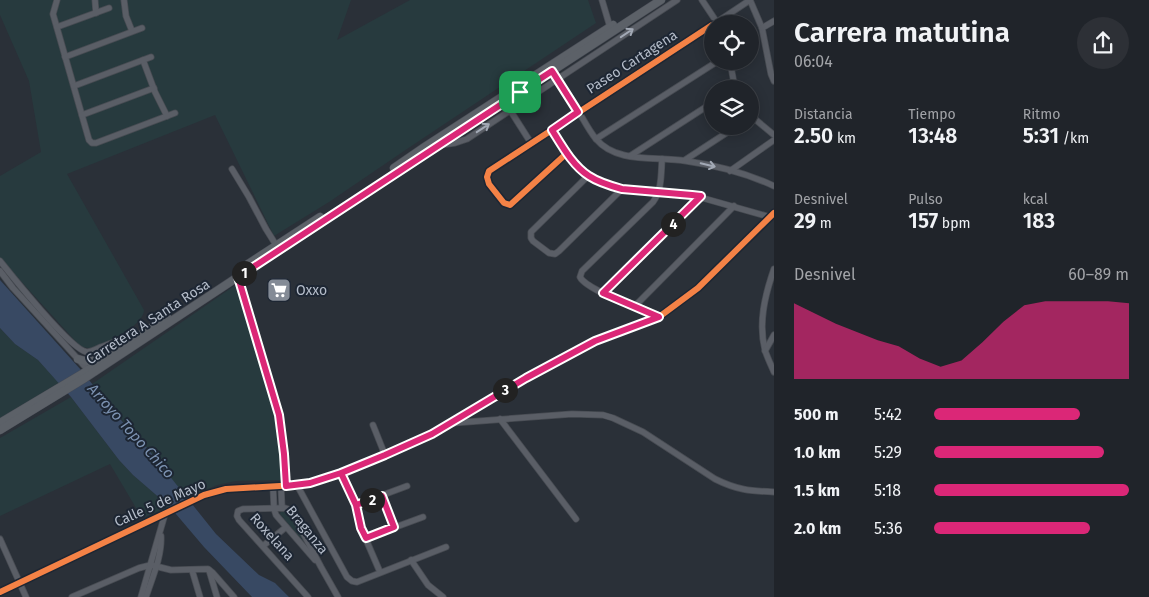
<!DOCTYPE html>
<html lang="es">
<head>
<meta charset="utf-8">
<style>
  body { margin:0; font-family:"Fira Sans",sans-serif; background:#2d3036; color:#f1f3f6; height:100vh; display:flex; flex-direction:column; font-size:19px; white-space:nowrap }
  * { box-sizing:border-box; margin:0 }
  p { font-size:16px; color:#a2a4a8 }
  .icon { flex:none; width:28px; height:28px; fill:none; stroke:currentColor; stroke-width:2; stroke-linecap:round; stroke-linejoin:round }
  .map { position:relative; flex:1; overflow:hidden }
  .details { display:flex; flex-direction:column; background:#20242a; width:375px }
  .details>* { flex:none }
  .buttons { position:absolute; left:704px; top:15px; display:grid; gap:10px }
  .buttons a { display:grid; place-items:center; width:55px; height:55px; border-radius:50%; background:#20242a; box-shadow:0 2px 12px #0003,0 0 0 1px #3d4147; font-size:25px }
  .pin { position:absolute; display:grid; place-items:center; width:42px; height:42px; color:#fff; margin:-21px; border-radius:10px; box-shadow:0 2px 8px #0006 }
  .km { position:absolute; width:25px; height:25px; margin:-12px; border-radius:50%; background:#222; color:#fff; font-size:14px; line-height:25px; text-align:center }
  .round { display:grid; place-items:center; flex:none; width:52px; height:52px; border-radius:26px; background:#2d3036 }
  .summary { display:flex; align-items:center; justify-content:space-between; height:85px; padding:0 20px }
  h1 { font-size:28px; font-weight:600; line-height:38px }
  .stats { display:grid; grid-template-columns:repeat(3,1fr); gap:8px; height:85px; padding:5px 20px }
  .stats div { display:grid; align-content:center }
  .stats b { font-size:21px; font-weight:600 }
  .stats small { font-size:14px; font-weight:400 }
  .stats p { font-size:14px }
  .chart { height:140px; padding:10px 20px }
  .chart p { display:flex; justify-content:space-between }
  .chart svg { width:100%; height:90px; margin-top:5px; fill:#db2777; opacity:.7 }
  ul { padding:0 20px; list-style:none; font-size:16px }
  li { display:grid; grid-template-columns:80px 60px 1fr; align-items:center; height:38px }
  li i { height:12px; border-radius:6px; background:#db2777 }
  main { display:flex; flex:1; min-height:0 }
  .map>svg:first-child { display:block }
  .green { fill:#273a3e }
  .water { fill:#384963 }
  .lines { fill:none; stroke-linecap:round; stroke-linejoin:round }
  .minor-casing { stroke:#484c53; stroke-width:7 }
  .major-casing { stroke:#484c55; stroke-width:9 }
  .minor { stroke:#5a5e66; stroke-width:5.5 }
  .major { stroke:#5c6168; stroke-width:8 }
  .cycleway-casing { stroke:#1d2633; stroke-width:9 }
  .cycleway { stroke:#f48246; stroke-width:6 }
  .oneway { stroke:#a2a9b5 }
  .route-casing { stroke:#fff; stroke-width:10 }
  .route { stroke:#db2777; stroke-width:6 }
  .labels { text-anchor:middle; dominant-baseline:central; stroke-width:4; stroke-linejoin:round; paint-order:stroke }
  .street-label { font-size:14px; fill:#b4bcc9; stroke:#1d2633 }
  .poi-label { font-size:14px; fill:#b4bcc9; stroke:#1d2633; text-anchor:start }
  .water-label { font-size:15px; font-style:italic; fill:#7c92b1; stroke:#1d2633 }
</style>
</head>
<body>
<main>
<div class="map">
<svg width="774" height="597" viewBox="0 0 774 597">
  <rect width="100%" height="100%" fill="#2a3038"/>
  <g class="green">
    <path d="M0,0H351L337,40L410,0H588L596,23L404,151L329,202L274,236L215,115L67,174L144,310C144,325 103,348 89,348C85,348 82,347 78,344L0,258V176L41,152L29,81L0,15Z"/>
    <polygon points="237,284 279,419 284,480 236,481 217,485 187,498 92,384"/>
    <polygon points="0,328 15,344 38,360 59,383 0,419"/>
    <polygon points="71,397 119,460 133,475 170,507 142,518 110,464 0,516 0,438"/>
    <polygon points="281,511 288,511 308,547 280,514"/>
  </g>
  <polygon class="water" points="0,280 81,370 121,420 148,449 216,534 259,575 275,583 289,597 252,597 204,547 170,507 133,475 119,460 71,397 38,360 15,344 0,328"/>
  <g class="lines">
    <g class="minor-casing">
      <g id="minor">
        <polyline points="57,0 53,14 89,140 92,143 96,143 175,113"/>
        <polyline points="95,0 96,13"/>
        <polyline points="124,0 126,16 132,31"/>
        <polyline points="602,0 610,27"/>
        <polyline points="702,0 718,24"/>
        <polyline points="750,0 762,28 771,74 774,81"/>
        <polyline points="714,24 750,0"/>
        <polyline points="57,27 109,8"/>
        <polyline points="762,28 774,21"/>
        <polyline points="65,57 142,28"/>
        <polyline points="143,60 155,92 167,116"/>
        <polyline points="730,61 735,89"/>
        <path d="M550,68C561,85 572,102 583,119C587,126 591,133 596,139C617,164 656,156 686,161C714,165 748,174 774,186"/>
        <polyline points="74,86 151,57"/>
        <polyline points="510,110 531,143"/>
        <polyline points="82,115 154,88"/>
        <polyline points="750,115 774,135"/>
        <path d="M552,130C562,145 573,166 589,176C598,182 611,186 622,189L692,195L770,217"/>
        <polyline points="596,139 718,61"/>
        <polyline points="440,145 455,143 467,139 677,0"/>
        <polyline points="567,153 510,205 504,203 489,184 487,177 489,171 712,25"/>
        <polyline points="630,156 712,103"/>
        <polyline points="685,160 737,126"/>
        <polyline points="232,169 249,197 266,229 276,245"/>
        <polyline points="730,171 774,140"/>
        <polyline points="588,176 531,232 531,238 533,241 549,253 555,254 559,251 622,189"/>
        <path d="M0,261C12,276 72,351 87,352C91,352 97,349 101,347C113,343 125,337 138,335"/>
        <path d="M774,269C765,295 758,323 765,350C767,357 771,365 774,372"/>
        <polyline points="0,271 13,288 88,370"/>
        <polyline points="237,272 279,415 285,454 286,486"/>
        <polyline points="603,293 701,197"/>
        <polyline points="635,306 734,206"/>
        <path d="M659,317C643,310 586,290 580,277L582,271L653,202C662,190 661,174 662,159"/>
        <polyline points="765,351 774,335"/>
        <polyline points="500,419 576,519"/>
        <path d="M453,423L572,414L603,415L613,418L643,432L715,479C737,490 750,491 774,492"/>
        <polyline points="373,425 385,455"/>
        <polyline points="341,473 356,505 361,528 380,572"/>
        <polyline points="297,485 347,577 352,581 357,582 446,547"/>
        <polyline points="273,486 274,509 276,515 315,560"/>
        <polyline points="281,486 282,508"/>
        <polyline points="383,496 394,527"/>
        <polyline points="356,505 407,486"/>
        <polyline points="366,538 423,517"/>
        <polyline points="0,539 26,597"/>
        <polyline points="263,546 286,527"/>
        <polyline points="411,560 428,585 443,597"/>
        <polyline points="192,570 200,597"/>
        <polyline points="209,570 217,597"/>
        <polyline points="0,592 204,495 226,489 297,485 323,479 385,455 432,434 526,378 595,341 659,317 698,288 774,213"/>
        <polyline points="72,597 139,568 151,565 171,570 208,569 213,573 234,597"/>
        <polyline points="141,597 165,514"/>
        <path d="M146,597C152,578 162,557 161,536"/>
        <polyline points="308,597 239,520 237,516 238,511 243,509 285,508 291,510 321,567 338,597"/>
      </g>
    </g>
    <g class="major-casing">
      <g id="major">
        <polyline points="394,168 426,146 613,25"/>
        <polyline points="248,264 320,217"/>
        <path d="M78,359C87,362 92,362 99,358"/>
        <polyline points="0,423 82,374 167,317"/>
        <polyline points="0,430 85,378 383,181 661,0"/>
      </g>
    </g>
    <use href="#minor" class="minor"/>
    <use href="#major" class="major"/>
    <g class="cycleway-casing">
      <g id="cycleway">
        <polyline points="567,153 510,205 504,203 489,184 487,177 489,171 712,25"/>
        <polyline points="0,592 204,495 226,489 297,485 323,479 385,455 432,434 526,378 595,341 659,317 698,288 774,213"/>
      </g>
    </g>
    <use href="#cycleway" class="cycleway"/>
  </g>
  <defs><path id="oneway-shaft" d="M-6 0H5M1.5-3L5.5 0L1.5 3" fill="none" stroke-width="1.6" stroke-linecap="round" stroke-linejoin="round" transform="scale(1.25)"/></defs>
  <g class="oneway">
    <use href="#oneway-shaft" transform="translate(627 33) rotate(-34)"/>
    <use href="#oneway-shaft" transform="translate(483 128) rotate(-33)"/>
    <use href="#oneway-shaft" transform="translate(708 165) rotate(13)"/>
  </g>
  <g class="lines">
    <g class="route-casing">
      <path id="route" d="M520,92L238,277L279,415L284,454L286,486L310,483L341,473L356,505L382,496L394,527L366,538L361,528L356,505L341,473L385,455L432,434L526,378L595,341L659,317L603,293L701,196L692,195L622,189C611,186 598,182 589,176C573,166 562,146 552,130L578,112L552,71L520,92"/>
    </g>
    <use href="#route" class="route"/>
  </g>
  <defs>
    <g id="supermarket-square" transform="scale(1.25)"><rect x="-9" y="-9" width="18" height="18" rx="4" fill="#848b96" stroke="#1d2633"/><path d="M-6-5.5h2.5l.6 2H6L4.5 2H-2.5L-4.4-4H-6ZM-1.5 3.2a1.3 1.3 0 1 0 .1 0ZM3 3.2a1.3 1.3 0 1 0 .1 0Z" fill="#fff"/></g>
  </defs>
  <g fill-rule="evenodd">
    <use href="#supermarket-square" x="279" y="290"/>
  </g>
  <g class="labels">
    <g class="street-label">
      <text transform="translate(632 62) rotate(-33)">Paseo Cartagena</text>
      <text transform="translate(148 322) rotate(-33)">Carretera A Santa Rosa</text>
      <text transform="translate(160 503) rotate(-24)">Calle 5 de Mayo</text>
      <text transform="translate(307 530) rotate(51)">Braganza</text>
      <text transform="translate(272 537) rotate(48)">Roxelana</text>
    </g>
    <g class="poi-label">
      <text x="296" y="290">Oxxo</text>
    </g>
    <g class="water-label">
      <text transform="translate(131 431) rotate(48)">Arroyo Topo Chico</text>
    </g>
  </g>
</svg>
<div class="buttons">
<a><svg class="icon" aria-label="locate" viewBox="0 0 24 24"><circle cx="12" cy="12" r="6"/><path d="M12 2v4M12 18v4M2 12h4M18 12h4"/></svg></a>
<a><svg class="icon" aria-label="layers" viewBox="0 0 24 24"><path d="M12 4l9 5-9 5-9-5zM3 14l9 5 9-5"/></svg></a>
</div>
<div class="pin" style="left:520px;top:92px;background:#1e9e55"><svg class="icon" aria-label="arrive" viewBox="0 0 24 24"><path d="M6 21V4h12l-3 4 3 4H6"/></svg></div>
<b class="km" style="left:244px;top:273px">1</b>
<b class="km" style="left:372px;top:500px">2</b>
<b class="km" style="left:505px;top:390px">3</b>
<b class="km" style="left:673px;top:224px">4</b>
</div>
<section class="details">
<div class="summary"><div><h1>Carrera matutina</h1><p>06:04</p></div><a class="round"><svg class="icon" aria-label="share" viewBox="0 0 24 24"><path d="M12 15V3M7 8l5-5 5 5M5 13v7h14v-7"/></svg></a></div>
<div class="stats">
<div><p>Distancia</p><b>2.50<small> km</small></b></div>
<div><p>Tiempo</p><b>13:48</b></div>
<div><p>Ritmo</p><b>5:31<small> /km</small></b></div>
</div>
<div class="stats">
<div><p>Desnivel</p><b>29<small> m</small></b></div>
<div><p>Pulso</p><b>157<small> bpm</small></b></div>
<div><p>kcal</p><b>183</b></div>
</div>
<div class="chart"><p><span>Desnivel</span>60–89 m</p>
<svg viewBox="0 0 160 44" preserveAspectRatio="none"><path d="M0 44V7L10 12L20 17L30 21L40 25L50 28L60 34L70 38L80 35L90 26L100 16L110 8L120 6L130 6L140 6L150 6L160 7V44z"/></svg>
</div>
<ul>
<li><b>500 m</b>5:42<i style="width:75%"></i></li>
<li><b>1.0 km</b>5:29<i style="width:87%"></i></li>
<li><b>1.5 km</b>5:18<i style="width:100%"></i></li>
<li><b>2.0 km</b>5:36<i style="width:80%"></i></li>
</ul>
</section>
</main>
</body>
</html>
